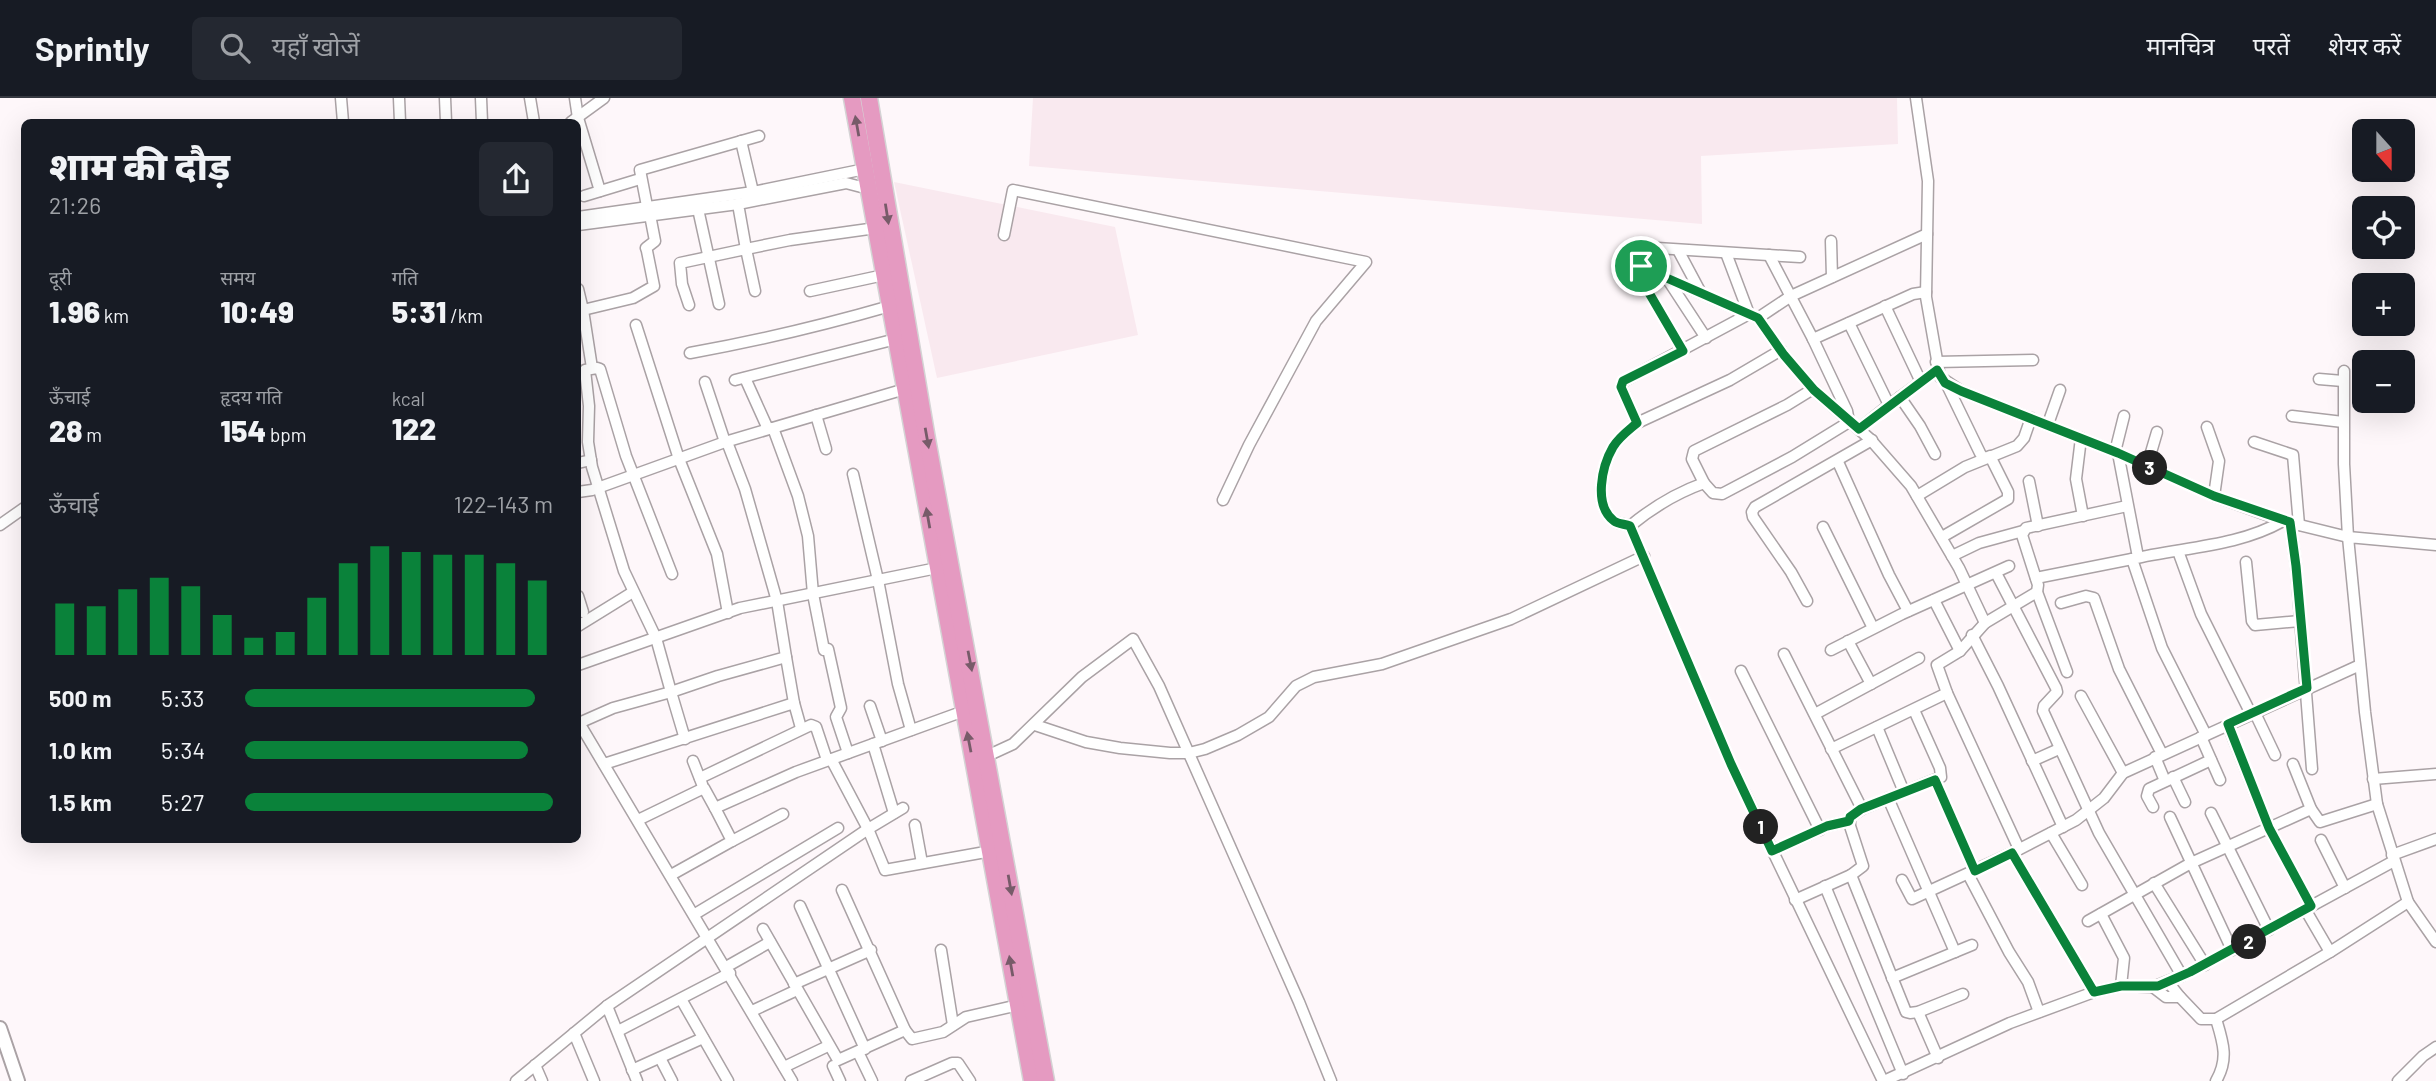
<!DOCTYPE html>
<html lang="hi">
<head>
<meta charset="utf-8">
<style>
  body { margin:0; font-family:Barlow,"Noto Sans Devanagari",sans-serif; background:#242831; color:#f1f3f6; height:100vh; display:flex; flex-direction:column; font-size:26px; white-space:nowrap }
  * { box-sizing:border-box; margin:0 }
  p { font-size:23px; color:#9ea1a6 }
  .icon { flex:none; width:38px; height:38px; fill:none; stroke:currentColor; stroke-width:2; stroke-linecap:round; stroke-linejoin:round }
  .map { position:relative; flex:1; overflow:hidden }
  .sheet { position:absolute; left:21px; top:21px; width:560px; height:724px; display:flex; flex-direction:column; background:#171b24; border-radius:10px; box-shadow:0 7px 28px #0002 }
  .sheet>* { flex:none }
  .needle { width:46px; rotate:159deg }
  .buttons { position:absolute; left:2352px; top:21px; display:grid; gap:14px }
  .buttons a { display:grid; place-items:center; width:63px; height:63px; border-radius:10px; background:#171b24; box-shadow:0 7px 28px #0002; font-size:35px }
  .pin { position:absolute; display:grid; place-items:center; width:60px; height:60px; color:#fff; margin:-30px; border:4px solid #fff; border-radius:50%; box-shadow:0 2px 7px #0007 }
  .km { position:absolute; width:35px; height:35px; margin:-18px; border-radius:50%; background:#222; color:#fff; font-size:19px; line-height:35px; text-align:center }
  .round { display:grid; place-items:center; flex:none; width:74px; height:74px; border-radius:10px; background:#242831 }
  .overview { display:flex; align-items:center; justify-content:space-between; height:119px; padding:0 28px }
  h1 { font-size:38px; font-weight:800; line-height:52px }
  .figures { display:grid; grid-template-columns:repeat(3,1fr); gap:10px; height:119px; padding:7px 28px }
  .figures div { display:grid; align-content:center }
  .figures b { font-size:30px; font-weight:800 }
  .figures small { font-size:19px; font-weight:400 }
  .figures p { font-size:19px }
  .chart { height:196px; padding:14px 28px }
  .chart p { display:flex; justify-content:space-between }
  .chart svg { width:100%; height:126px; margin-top:7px; stroke:#0a823a; stroke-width:6 }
  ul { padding:0 28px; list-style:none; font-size:23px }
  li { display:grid; grid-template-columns:112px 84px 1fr; align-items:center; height:52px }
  li i { height:18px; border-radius:9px; background:#0a823a }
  header { display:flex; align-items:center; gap:42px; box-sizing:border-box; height:98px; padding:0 35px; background:#171b24; border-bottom:2px solid #363941 }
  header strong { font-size:33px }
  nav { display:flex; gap:38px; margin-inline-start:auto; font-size:24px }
  .search { width:490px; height:63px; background:#242831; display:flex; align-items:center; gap:18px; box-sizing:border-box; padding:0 24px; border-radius:10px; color:#9ea1a6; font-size:26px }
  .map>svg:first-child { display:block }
  .built { fill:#f9e9ef }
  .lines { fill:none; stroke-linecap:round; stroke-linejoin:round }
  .minor-casing { stroke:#aaa2a5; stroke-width:13 }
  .tertiary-casing { stroke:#aaa2a5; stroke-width:16 }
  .primary-casing { stroke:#d4d3d4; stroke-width:19 }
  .minor { stroke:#fff; stroke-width:10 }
  .tertiary { stroke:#fff; stroke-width:12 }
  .primary { stroke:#e59ac1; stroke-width:16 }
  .oneway { fill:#775b69 }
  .route-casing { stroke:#fff; stroke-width:14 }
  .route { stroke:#0a823a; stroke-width:9 }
</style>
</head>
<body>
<header>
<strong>Sprintly</strong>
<div class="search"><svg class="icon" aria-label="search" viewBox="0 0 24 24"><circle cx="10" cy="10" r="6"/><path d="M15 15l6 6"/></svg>यहाँ खोजें</div>
<nav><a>मानचित्र</a><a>परतें</a><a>शेयर करें</a></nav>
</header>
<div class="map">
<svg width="2436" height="983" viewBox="0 0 2436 983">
  <rect width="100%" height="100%" fill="#fef7fa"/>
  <g class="built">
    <polygon points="1033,0 1897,0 1898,46 1701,58 1702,126 1029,68"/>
    <polygon points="894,84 1115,129 1138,237 937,280"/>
  </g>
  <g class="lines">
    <g class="minor-casing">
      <g id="minor">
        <polyline points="341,0 343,24"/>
        <polyline points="399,0 400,24"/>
        <polyline points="445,0 446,24"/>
        <polyline points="481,0 482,24"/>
        <polyline points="530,0 534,24"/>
        <polyline points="575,0 578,20 600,93"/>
        <polyline points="1916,0 1928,83 1926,199 1940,279 1961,293 2118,355 2214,398 2283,423"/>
        <polyline points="571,24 604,0"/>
        <polyline points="741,43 753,94"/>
        <polyline points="869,91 846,85 738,106 746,151 790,142 876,130"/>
        <polyline points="584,98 640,81"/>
        <polyline points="647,108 640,72 759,38"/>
        <polyline points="698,111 719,206"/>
        <polyline points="578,119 753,94 865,71"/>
        <polyline points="578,127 738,106"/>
        <polyline points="1004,137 1013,92 1366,164 1316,223 1249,347 1223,402"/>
        <polyline points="1831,143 1832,179"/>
        <polyline points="1657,150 1800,159"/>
        <polyline points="1678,152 1701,195"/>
        <polyline points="1769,157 1813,241 1913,196 1926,194"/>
        <polyline points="1668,182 1706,240"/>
        <polyline points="578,191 583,212 592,270"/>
        <polyline points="810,193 884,177"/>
        <polyline points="689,207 682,186 680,165 746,151 755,193"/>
        <polyline points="1885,208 1921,284"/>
        <polyline points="583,212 633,200 654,188 647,153 646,150 655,143 650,117"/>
        <polyline points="1758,220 1784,257 1814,292 1870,341 1911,388 1959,470 1985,525"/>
        <polyline points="1849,225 1889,307 1859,331"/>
        <polyline points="636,227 679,361 717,456 728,515"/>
        <path d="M1781,252L1730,282L1637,325C1629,332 1619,339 1613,349C1602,368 1593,407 1614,423C1618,426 1625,426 1630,428C1653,409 1676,395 1704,385L1713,395L1722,396L1792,359L1849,324L1847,313L1813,241"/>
        <polyline points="1683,253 1638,176 1635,169 1638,168 1758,220 1791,198 1927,136"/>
        <path d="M690,255C757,243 824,227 890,208"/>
        <polyline points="1936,264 2033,262"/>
        <polyline points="745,280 768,331 773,330 798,398 808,438 813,496 824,552"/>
        <polyline points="2319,281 2343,283"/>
        <polyline points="735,282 896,241"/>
        <polyline points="705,284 725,344"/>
        <polyline points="1946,285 1980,355 1983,360 1985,359"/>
        <polyline points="1900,299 1920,328 1935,356"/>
        <polyline points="1895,303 1937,272"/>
        <polyline points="816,317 826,351"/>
        <polyline points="2292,318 2343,324"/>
        <polyline points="1637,325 1621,289 1624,283 1749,216 1726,155"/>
        <polyline points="2048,326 2060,292"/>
        <polyline points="2207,329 2219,363 2214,398"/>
        <polyline points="2081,340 2076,381 2083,418"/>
        <polyline points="2254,344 2293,357 2299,427"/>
        <polyline points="2115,354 2124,318"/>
        <polyline points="2118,355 2138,459"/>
        <polyline points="1838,364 1889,477 1908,513"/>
        <polyline points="578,365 591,362"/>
        <polyline points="2147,368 2157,334"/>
        <polyline points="853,376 878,482 898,586 911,632"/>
        <polyline points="2029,383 2038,428"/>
        <polyline points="1704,385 1692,361 1694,353 1787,307 1813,291"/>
        <polyline points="578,394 592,392 725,344 905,291"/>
        <polyline points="1917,398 1965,369 2017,348 2024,340 2031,320"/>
        <polyline points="2290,424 2296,468 2312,671"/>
        <polyline points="0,427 24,410"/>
        <polyline points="1630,428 1731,666 1883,983"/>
        <polyline points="1823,429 1873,530"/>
        <polyline points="1942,439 2008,401 2008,394 1990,358"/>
        <polyline points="2178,453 2201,516 2251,616"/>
        <polyline points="1952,458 1979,445 2023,433"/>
        <polyline points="2246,464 2252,523 2255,527 2300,523"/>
        <polyline points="1996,475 2056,590 2057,594 2044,608 2043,613 2099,735 2182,878"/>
        <polyline points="2036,480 2132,461"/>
        <polyline points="2037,494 2067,574"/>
        <polyline points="578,498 583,514"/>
        <polyline points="1934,502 1960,553"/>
        <polyline points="1807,503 1791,474 1753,419 1752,414 1755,409 1872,342"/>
        <polyline points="2061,505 2086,498 2094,500 2119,571 2162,656"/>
        <polyline points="578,528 633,494"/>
        <polyline points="1972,537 1998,588 2063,729"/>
        <polyline points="1848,543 1871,586"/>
        <polyline points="828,551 841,610 836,619 848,655"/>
        <polyline points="1831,552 1902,516 2009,468"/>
        <polyline points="1784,556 1862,711"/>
        <polyline points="786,559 794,605"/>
        <polyline points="578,567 740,510 937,470"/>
        <polyline points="1741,573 1820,732"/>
        <polyline points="2081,598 2123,675"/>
        <polyline points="870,608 882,643"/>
        <polyline points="1914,612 1940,670 1941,679 1862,711 1850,719 1850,728 1863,768 1851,777 1906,914 1910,915 1918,914 1963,896"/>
        <polyline points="2255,615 2275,657"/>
        <polyline points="1815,616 1919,560"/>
        <polyline points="578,623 792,983"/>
        <polyline points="579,625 613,610 671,594 656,540 624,473 592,369 588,344 589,308 585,272 597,270 600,271 626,358 672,476"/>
        <polyline points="1035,627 1086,644 1120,650 1170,655 1189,655 1205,651 1238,637 1269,619 1296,588 1314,579 1382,566 1511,521 1644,458"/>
        <polyline points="2228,627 2269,730 2311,808"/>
        <polyline points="1877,629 1904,694"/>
        <path d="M2206,637L2162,550L2132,461C2183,449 2237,449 2283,423L2348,439L2344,366V273"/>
        <polyline points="2201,639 2220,682"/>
        <polyline points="685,641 671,594 718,578 786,559 777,503 745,391 727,344"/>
        <polyline points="873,646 894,715"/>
        <polyline points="1831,651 1947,595"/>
        <polyline points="987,658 1013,646 1082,579 1133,541 1159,588 1299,904 1331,983"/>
        <polyline points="2155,659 2165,683"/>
        <polyline points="831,661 868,731 903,710"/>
        <polyline points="693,663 702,686"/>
        <polyline points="2032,663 2059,651"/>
        <polyline points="604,666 794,605 801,630"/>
        <polyline points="2293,666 2311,711 2320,724 2377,706"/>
        <polyline points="2173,679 2185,704"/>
        <polyline points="700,680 811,627 816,629 827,662"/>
        <polyline points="2373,681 2436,676"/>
        <polyline points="1935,682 1975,773"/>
        <polyline points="1888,700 1955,854"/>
        <polyline points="2153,709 2147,698 2149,691 2211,662"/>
        <polyline points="2211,715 2269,832"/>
        <polyline points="2170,719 2232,852"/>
        <polyline points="638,722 704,690 715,710 796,674 964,613"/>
        <polyline points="915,727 922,765"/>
        <polyline points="2051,735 2082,787"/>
        <polyline points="2321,742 2345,790"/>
        <polyline points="732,743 783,716"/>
        <polyline points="2019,751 1947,595 1937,567 1960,553 1985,525 2037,494 2038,487 2022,437 2026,430 2127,408"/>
        <polyline points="1772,753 1827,728 1849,723"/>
        <polyline points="2012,755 2094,894"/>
        <polyline points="2392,757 2436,741"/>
        <polyline points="1968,776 2009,854 2028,884 2039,914"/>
        <polyline points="671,777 732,743 715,710"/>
        <polyline points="1902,782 1912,801 2012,755 2076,722 2104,700 2123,675 2360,567"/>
        <polyline points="2154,785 2205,867"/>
        <polyline points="1825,788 1903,976"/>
        <polyline points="842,792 905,932 912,941 943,934 966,919 1018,907"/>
        <polyline points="1795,802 1851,777"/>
        <polyline points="2408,804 2436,844"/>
        <polyline points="800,808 865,951"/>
        <polyline points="2305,811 2330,854"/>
        <polyline points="695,816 838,730"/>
        <polyline points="2101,816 2124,860 2121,888"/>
        <polyline points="2088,823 2191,765 2311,711"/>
        <polyline points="763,831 838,962 905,932"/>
        <polyline points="941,852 953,927"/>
        <polyline points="726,869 770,844"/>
        <polyline points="1892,880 1972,847"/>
        <polyline points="2168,884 2180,899 2201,921 2216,921 2330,854 2408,804 2377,706 2365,614 2348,439 2436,447"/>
        <polyline points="794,886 871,852"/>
        <polyline points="2153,889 2166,899 2180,899"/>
        <polyline points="681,901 728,983"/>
        <polyline points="607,908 637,983"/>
        <polyline points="752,913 797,892"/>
        <polyline points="1918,914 1938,960"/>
        <path d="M2216,921C2223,944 2229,961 2216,983"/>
        <polyline points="618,933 730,875"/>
        <polyline points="574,935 594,983"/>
        <polyline points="858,954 872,983"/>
        <polyline points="660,960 672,983"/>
        <polyline points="535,967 542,983"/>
        <polyline points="833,968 840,983"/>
        <polyline points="784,969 828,948"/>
        <polyline points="632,972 703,940"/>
        <polyline points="516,983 607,908 868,731 885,772 991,753"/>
        <polyline points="911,983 952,965 958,965 970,983"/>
        <polyline points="1884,983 2010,925 2094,894 2121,888 2153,889 2190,874 2394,763"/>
        <polyline points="2398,983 2423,958 2436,949"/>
      </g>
    </g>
    <g class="tertiary-casing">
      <polyline id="tertiary" points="0,930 18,983"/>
    </g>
    <g class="primary-casing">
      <g id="primary">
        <polyline points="852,0 1032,983"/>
        <polyline points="869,0 927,341 1046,983"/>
      </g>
    </g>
    <use href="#minor" class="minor"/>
    <use href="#tertiary" class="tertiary"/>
    <use href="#primary" class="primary"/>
  </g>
  <defs><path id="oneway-solid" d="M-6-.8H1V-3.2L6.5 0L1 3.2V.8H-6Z" transform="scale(1.75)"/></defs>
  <g class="oneway">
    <use href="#oneway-solid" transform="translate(857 28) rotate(-100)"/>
    <use href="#oneway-solid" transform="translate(887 116) rotate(81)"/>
    <use href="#oneway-solid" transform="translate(927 340) rotate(80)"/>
    <use href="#oneway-solid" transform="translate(928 420) rotate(-100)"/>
    <use href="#oneway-solid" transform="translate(970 563) rotate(79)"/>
    <use href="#oneway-solid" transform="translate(969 644) rotate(-101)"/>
    <use href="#oneway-solid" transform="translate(1010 787) rotate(80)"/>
    <use href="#oneway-solid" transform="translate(1011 868) rotate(-100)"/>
  </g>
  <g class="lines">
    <g class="route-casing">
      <path id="route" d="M1637,167L1758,220L1784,257L1814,292L1859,331L1937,272L1945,285L1961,293L2118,355L2214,398L2290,424L2296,468L2307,590L2228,626L2269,730L2311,808L2190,874L2158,888H2121L2094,894L2012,755L1975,773L1935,682L1861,711L1850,719L1849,723L1827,728L1772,753L1731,666L1630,428C1625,426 1618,426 1614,423C1593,407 1602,368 1613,349C1619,339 1629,332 1637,325L1621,289L1623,283L1683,253L1638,176L1636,169Z"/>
    </g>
    <use href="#route" class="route"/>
  </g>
</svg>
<div class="buttons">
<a><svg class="needle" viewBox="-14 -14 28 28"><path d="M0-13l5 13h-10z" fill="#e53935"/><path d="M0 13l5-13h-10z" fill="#9ea1a6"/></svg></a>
<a><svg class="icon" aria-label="locate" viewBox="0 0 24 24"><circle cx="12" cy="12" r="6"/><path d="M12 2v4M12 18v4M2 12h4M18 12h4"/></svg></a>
<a>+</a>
<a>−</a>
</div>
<div class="pin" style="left:1641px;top:168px;background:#1e9e55"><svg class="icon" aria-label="arrive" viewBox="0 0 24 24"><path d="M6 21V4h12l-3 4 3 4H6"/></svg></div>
<b class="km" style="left:1761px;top:729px">1</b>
<b class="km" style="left:2249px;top:844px">2</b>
<b class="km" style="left:2150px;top:370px">3</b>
<section class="sheet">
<div class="overview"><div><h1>शाम की दौड़</h1><p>21:26</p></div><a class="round"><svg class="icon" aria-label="share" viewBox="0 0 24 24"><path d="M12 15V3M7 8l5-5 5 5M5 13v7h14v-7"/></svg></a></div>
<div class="figures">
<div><p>दूरी</p><b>1.96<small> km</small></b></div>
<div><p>समय</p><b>10:49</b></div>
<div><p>गति</p><b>5:31<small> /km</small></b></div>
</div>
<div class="figures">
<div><p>ऊँचाई</p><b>28<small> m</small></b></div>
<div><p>हृदय गति</p><b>154<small> bpm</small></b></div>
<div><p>kcal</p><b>122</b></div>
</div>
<div class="chart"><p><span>ऊँचाई</span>122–143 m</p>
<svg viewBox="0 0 160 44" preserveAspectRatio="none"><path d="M5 44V26M15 44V27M25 44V21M35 44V17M45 44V20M55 44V30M65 44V38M75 44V36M85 44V24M95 44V12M105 44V6M115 44V8M125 44V9M135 44V9M145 44V12M155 44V18"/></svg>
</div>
<ul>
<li><b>500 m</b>5:33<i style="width:94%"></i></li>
<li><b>1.0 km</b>5:34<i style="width:92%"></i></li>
<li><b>1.5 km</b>5:27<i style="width:100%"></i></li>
</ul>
</section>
</div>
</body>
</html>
